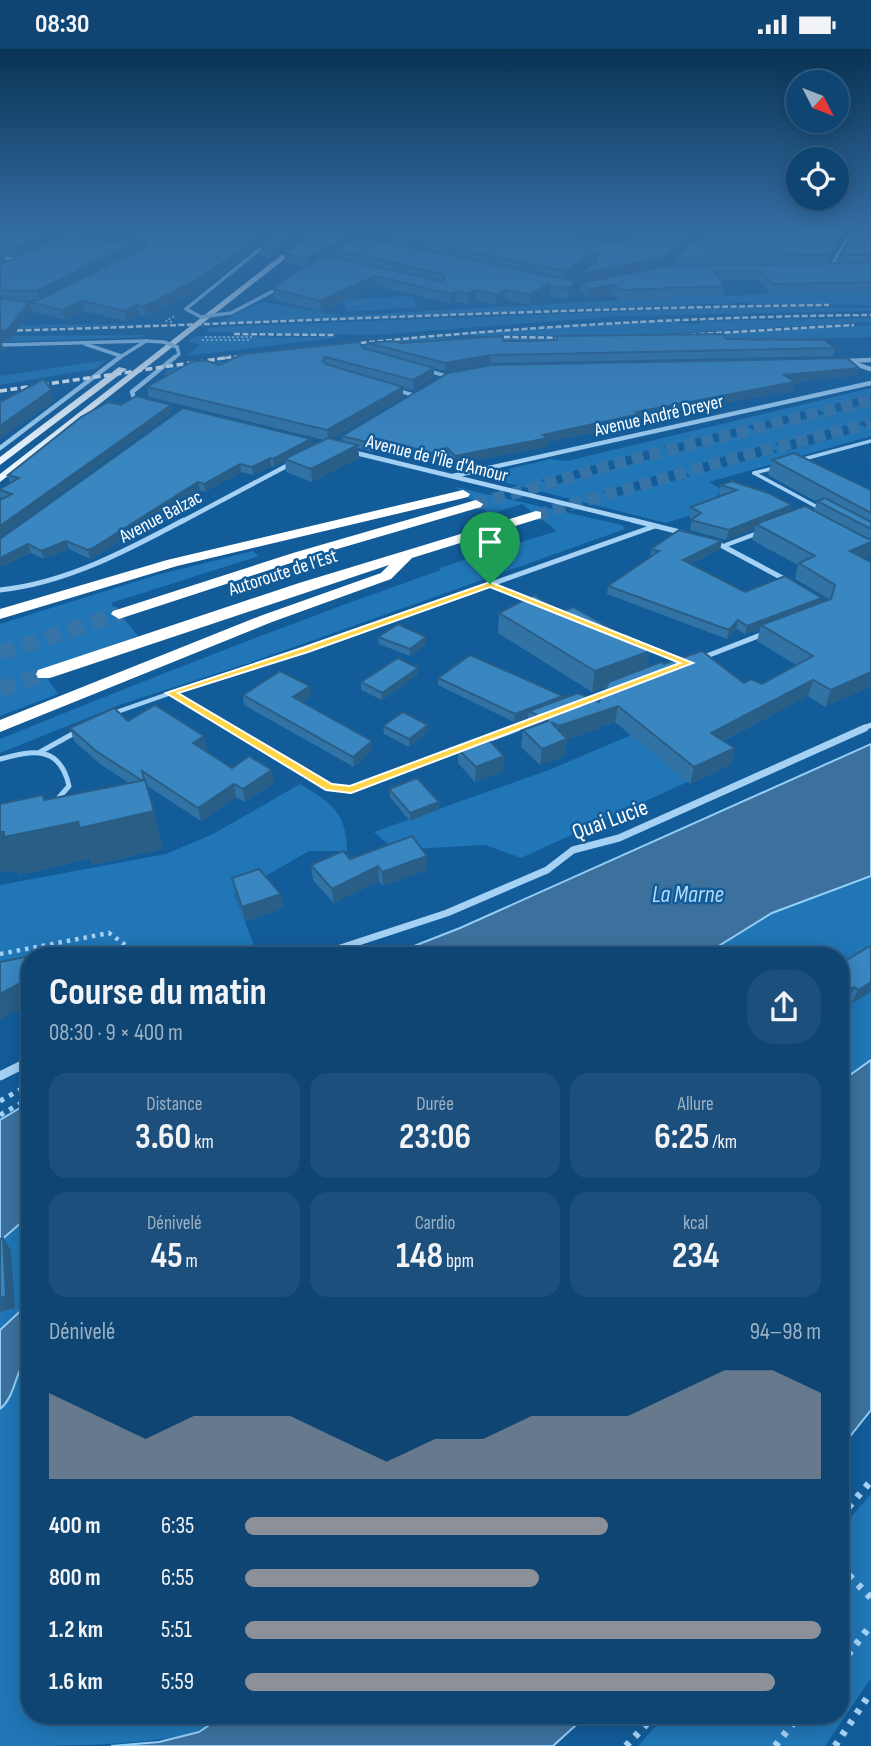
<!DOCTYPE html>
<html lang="fr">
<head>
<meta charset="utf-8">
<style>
  body { margin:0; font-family:"Sofia Sans Condensed",sans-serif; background:#1c4f7b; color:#f1f3f6; height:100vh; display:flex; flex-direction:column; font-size:26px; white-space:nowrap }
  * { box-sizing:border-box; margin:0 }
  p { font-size:23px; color:#9bb1c4 }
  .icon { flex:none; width:38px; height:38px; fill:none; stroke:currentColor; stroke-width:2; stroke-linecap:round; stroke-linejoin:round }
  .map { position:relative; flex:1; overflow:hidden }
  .details { position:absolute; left:21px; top:898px; width:828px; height:777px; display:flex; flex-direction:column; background:#0e4573; border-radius:28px; box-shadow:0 4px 18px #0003,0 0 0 2px #2e5d85 }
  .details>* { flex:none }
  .needle { width:46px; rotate:132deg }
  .buttons { position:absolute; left:786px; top:21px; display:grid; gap:14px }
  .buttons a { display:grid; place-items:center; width:63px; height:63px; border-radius:50%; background:#0e4573; box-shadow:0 4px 18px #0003,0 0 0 2px #2e5d85; font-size:35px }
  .pin { position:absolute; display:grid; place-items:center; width:60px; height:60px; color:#fff; margin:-72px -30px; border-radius:50% 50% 50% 0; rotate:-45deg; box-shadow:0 0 7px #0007 }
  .pin .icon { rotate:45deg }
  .round { display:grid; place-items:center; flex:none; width:74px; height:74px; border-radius:28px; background:#1c4f7b }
  .overview { display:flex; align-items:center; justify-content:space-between; height:119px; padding:0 28px }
  h1 { font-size:38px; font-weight:700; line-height:52px }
  .stats { display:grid; grid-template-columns:repeat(3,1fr); gap:10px; height:119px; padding:7px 28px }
  .stats div { display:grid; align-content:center; border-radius:18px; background:#1c4f7b; text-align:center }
  .stats b { font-size:35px; font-weight:700 }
  .stats small { font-size:19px; font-weight:400 }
  .stats p { font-size:19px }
  .chart { height:196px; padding:14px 28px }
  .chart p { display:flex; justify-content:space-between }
  .chart svg { width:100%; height:126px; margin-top:7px; fill:#8c9099; opacity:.7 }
  ul { padding:0 28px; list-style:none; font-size:23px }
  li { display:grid; grid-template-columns:112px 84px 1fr; align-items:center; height:52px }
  li i { height:18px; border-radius:9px; background:#8c9099 }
  .status { display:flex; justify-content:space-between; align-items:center; height:49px; padding:0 35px; background:#0e4573; direction:ltr }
  .status svg { height:19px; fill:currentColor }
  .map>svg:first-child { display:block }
  .green { fill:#2076b6; fill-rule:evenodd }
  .water { fill:#3c719d; stroke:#95cef7; stroke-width:2 }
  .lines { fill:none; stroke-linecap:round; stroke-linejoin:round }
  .motorway-tunnel-far1 { stroke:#3674a8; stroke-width:12; stroke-dasharray:12 6; stroke-linecap:butt }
  .motorway-tunnel { stroke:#3674a8; stroke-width:16; stroke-dasharray:16 8; stroke-linecap:butt }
  .path-far3 { stroke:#a4d1f4; stroke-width:2; stroke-dasharray:2 2.5; stroke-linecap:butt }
  .path-far2 { stroke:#a4d1f4; stroke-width:4.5; stroke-dasharray:3.5 5; stroke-linecap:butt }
  .path-far1 { stroke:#a4d1f4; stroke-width:5; stroke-dasharray:4.5 6; stroke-linecap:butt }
  .path { stroke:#a4d1f4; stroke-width:7; stroke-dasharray:5 8; stroke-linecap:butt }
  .service-far2 { stroke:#a4d1f4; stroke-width:3.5 }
  .service-far1 { stroke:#a4d1f4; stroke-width:4.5 }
  .service { stroke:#a4d1f4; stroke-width:5 }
  .minor-far4 { stroke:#a4d1f4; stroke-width:3.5 }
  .minor-far3 { stroke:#a4d1f4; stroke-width:4.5 }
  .minor-far2 { stroke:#a4d1f4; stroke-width:5 }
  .minor-far1 { stroke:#a4d1f4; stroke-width:7 }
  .minor { stroke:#a4d1f4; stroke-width:9 }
  .primary { fill:#f0f8ff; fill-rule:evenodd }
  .motorway { fill:#fff; fill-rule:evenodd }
  .rail-far1 { stroke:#fff; stroke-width:2.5; stroke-dasharray:6 2.5; stroke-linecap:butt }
  .rail { stroke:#fff; stroke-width:3.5; stroke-dasharray:7 3.5; stroke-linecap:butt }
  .minor-bridge { stroke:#a4d1f4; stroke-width:3.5 }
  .wall { fill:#3273a6; fill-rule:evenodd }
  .shaded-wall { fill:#295e87 }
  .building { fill:#3a86c1; stroke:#295e87; stroke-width:2 }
  .route { fill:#ffd54a; stroke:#fff; stroke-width:2; fill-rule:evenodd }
  .labels { text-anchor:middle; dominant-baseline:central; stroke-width:5; stroke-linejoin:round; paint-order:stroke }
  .far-street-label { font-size:19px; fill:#fff; stroke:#125c99 }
  .street-label { font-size:23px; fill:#fff; stroke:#125c99 }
  .water-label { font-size:24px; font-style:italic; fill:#b0dbfa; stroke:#125c99 }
</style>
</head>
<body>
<div class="status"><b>08:30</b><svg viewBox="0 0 49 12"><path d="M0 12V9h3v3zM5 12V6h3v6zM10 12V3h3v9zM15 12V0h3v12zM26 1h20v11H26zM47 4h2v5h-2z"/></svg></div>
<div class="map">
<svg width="871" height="1697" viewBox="0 0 871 1697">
  <rect width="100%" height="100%" fill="#125c99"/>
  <g class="green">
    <polygon points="871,242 871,256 739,254 216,274 262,253 342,267 656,249"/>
    <polygon points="412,247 417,258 346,263 342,251"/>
    <polygon points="740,258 871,259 871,262 620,267 375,286 205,283 211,278"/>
    <polygon points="871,269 871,273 645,286 476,287 466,284 659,272 698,275 704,272"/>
    <polygon points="173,275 0,280 0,276"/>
    <polygon points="871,276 871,288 391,300 162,326 174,318 417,289 647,289"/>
    <polygon points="146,286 145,288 0,293 0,287"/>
    <polygon points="195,287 341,288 187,307 201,295 187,293"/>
    <polygon points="107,311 95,320 0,336 0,327"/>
    <path d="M871,339V346L826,357L836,363L871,354V370L856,374L871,380V387L709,433L724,442L716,445L731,453L666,474L491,430L484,426L550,410L567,412ZM815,359L825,365L756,382L747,377ZM846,376L858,383L787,402L775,395ZM736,379L746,385L673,404L664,398ZM765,396L778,403L701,424L691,417ZM652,400L661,407L550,437L541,431ZM680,419L690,427L612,449L602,443Z"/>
    <path d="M455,438L622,476L625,480L249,614L122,655L0,704V690C146,631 292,573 441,521L439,519L557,482L522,455L490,465Z"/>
    <polygon points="253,502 259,507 111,554 138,587 42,621 58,645 0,667 0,575 153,527"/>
    <polygon points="697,658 727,697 696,729 521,809 485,796 395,801 374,783 549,721"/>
    <path d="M300,735C330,753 347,763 347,802H309L234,845L258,906H81L72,899L48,906H30V912L0,921V836L166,805L213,785Z"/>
    <polygon points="871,827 871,1011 840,1033 840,906 704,906 772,864"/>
    <polygon points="30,1166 30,1253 0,1281 0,1192"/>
    <path d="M30,1307V1666H224C215,1672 206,1680 196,1684C136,1697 63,1697 0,1697V1360C17,1346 14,1320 30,1307Z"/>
    <polygon points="871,1445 871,1629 825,1697 638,1697 666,1666 840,1666 840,1481"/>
  </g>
  <g class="water">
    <polygon points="871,695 871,827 772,864 704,906 391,906 460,879"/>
    <polygon points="871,1011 871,1361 840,1400 840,1033"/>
    <polygon points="30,1053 30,1166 0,1192 0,1071"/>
    <path d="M30,1253V1307C14,1320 17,1346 0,1360V1281Z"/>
    <polygon points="224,1666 587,1666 553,1697 111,1697 159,1693 199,1683"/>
  </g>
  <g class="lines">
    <g class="motorway-tunnel-far1">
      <polyline points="476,455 637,409 871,351"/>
      <polyline points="536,466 745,406 871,374"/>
    </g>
    <g class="motorway-tunnel">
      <polyline points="0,604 119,565"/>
      <polyline points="0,640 44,625"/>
    </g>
    <g class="path-far3">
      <polyline points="172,273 166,272 176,266"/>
      <polyline points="202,291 249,291 251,288 205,288"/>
    </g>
    <polyline class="path-far2" points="0,905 109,884 139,906"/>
    <g class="path-far1">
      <polyline points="0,1052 30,1035"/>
      <polyline points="0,1066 30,1049"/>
    </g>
    <g class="path">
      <polyline points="840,1468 871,1432"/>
      <polyline points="840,1517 871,1549"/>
      <polyline points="840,1616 871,1576"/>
      <polyline points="626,1697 655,1666"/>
      <polyline points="775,1697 800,1666"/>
      <polyline points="835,1697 871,1643"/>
    </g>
    <g class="service-far2">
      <polyline points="429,322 446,327"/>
      <polyline points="396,341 413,346"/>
      <polyline points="800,411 871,392"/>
      <polyline points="754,424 819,459"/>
      <polyline points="754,424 774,419"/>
    </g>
    <g class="service-far1">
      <polyline points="726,496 758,484"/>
      <polyline points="111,665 171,644"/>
    </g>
    <g class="service">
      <polyline points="40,703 78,682"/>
      <path d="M0,710C33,701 60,696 69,737L55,753"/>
    </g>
    <g class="minor-far4">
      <polyline points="64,190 86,180"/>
      <polyline points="0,209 21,211"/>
      <polyline points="830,219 854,180"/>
      <polyline points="186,260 265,196"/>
      <polyline points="231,264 279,239"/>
      <polyline points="85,295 121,307"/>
      <polyline points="0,296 145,292"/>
      <polyline points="117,310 146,292"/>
      <polyline points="173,310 179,305 177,298"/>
    </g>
    <g class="minor-far3">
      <polyline points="844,312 871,311"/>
      <polyline points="852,314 871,320"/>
      <polyline points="139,352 134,349 132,343 175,308"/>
      <polyline points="0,399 120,308"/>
      <polyline points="352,403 640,473"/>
      <polyline points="453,427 871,334"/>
      <polyline points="181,473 292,414"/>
    </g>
    <g class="minor-far2">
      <polyline points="632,471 684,484"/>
      <polyline points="715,493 788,532"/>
      <polyline points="490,535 535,553"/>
      <path d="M0,541C66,534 126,502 184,471"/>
      <polyline points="624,588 688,614"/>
      <polyline points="699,610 766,584"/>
      <polyline points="171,644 233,680"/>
      <polyline points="171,644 305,601 655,477"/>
      <polyline points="584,653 609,644"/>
      <polyline points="512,680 534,672"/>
      <polyline points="861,680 871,676"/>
    </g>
    <g class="minor-far1">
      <polyline points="230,679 330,738 351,741 465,698"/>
      <polyline points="480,693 517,679"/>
      <polyline points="319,906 447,864 547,821 573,801 619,789 865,679"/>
    </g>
    <polyline class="minor" points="0,1027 30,1012"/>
    <g class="primary">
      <polygon points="315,180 323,180 0,433 0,425"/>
      <polygon points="119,318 127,320 0,416 0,408"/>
    </g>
    <g class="motorway">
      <polygon points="463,441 470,445 468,448 177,517 0,570 0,560 167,511"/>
      <polygon points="476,451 483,455 481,458 303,510 125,568 119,570 111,565 113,562 293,504"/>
      <polygon points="536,462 541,463 541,469 412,509 391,530 272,573 0,683 0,671 260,567 381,524 389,516 50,629 38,629 36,625 38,621 299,534"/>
    </g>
    <g class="rail-far1">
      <path d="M0,282C276,274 553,259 829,256"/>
      <polyline points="234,285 336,286"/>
      <polyline points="682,286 854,276"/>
      <polyline points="504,288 574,289"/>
      <path d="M217,310C435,283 652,268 871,266"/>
    </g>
    <polyline class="rail" points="0,342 231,308"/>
    <g class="minor-bridge">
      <polyline points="186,260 201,268 231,264"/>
      <polyline points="146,292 164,293 177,298"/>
    </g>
  </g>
  <g class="wall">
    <path d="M0,180H77L65,186L133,195L134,203L145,198L143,197L80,188L78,180H281L267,187L250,205L196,242L145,268L139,266L126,272L84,262L65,271L31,262L29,253L33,252L19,251L31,262L10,291L1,293L4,300L0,305ZM4,205L20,207L6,213Z"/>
    <polygon points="282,180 272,210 262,207 261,198"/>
    <path d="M324,180H637L620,193L625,192L639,180H706L661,218L675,217L676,208L851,180L827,215H838L840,206L871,180V242L770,245L759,231H721L724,237L723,246L621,251L611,246L588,249L580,243V234L579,235L580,225L593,214H591L567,230L575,243L568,250L550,248L549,244L530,256L505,251L496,256L475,251L468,255L456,253L451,255L376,237L321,263L274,250L273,240L305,218L285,213L284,205L347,195L359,189L325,182ZM336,202V210L326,207Z"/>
    <polygon points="556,287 726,290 835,299 833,307 491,314 445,322 434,319 434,328 413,341 403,339 403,348 331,390 343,393 342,387 448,324 857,326 795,333 793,341 638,370 638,374 547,393 547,398 455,415 447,407 435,414 380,398 372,403 358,399 359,409 312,433 286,423 285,412 274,418 271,417 253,426 241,423 205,443 200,441 95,508 90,510 69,500 44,510 31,504 0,518 183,359 312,397 324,391 149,348 147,338 219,316 363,299 369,301 368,294 556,291"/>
    <polygon points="121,356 172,363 0,488 0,451 3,450 0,448 0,440 10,434 8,426"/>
    <polygon points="772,411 871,441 871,506 864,509 871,637 825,658 808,647 723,692 735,699 731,716 690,735 615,673 567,691 565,707 540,716 521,698 523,681 527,679 528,668 514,673 438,636 438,629 563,647 563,650 599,653 604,643 605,638 592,643 498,584 499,564 562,563 650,602 647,618 664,615 744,634 762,635 796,616 757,592 760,580 745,585 736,580 727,590 607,545 608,537 651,508 651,500 722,492 720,500 690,515 745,543 822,549 821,553 829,550 795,530 798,516 752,491 755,480 726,491 690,481 692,470 689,468 691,458 722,447 719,446 721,436 792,456 791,462 814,462 817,453 768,426"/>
    <polygon points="378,588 426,595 410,607 379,595"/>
    <polygon points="418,626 382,651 361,641 361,633"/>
    <polygon points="243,646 311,647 302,653 372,702 354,718 244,656"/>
    <polygon points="128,672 204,687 207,700 204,701 232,719 274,734 245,753 236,748 201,772 146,736 163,800 92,816 90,810 19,826 17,821 0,824 0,755 45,751 129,734 100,715 74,692 70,679"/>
    <polygon points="428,676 428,683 409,698 384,685 383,677"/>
    <polygon points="458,700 504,707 503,722 475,733 458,714"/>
    <polygon points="389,740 439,760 410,772 390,748"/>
    <polygon points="427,807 427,821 383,837 379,832 334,854 313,831 311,816 350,810"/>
    <polygon points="232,829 281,845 283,859 245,873 235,844"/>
    <polygon points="840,915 871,943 851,955 848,952 842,956 840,955"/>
  </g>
  <g class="shaded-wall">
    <polygon points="57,180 77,180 21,207 19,198"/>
    <polygon points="265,180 281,180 267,187 250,205 196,242 145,268 144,258"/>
    <polygon points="299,180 311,180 272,210 271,201"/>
    <polygon points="627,180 637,180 619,194 608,195 609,186"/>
    <polygon points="697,180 706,180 661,218 579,235 580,225"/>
    <polygon points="847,180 851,180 827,215 829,206"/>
    <polygon points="347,188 347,195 306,218 306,210"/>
    <polygon points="133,195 135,204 40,252 37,242"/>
    <polygon points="4,205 6,214 0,218 0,207"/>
    <polygon points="591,205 591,214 565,232 566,222"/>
    <polygon points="375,227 376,237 321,263 320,252"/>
    <polygon points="576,232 575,243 568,250 569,240"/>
    <polygon points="550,234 549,244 530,256 530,246"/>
    <polygon points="612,236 611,246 588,249 589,240"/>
    <polygon points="475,241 475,251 468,255 468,245"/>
    <polygon points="506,241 505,251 496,256 497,246"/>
    <polygon points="456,242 456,253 451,255 451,245"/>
    <polygon points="82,252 84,262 65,271 62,261"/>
    <polygon points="29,253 31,262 10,291 1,293 4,300 0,305 0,282"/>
    <polygon points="137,256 139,266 126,272 124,262"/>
    <polygon points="491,306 491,314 445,322 445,314"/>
    <polygon points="434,319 434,328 413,341 413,331"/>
    <polygon points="859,319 857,326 782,334 784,326"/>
    <polygon points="795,333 793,341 638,370 638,374 547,393 547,398 455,415 455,407 636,363"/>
    <polygon points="403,338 403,348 328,392 327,381"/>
    <polygon points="51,341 54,352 0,390 0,377"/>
    <polygon points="171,356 172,363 0,488 0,477"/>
    <polygon points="311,390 312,398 284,410 285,412 274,418 273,410"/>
    <polygon points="379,390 380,398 372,403 371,394"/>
    <polygon points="358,396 359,409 312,433 311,420"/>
    <polygon points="447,399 447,407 435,414 435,405"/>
    <polygon points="270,409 271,417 253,426 252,418"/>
    <polygon points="240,415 241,423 205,443 204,435"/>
    <polygon points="198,433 200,441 95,508 90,510 88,501"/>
    <polygon points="792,456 790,466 756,475 755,480 726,491 729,481"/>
    <polygon points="66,492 69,500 44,510 41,502"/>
    <polygon points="722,492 720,500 682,519 683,511"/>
    <polygon points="871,493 871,506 845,518 850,502"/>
    <polygon points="28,495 31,504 0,518 0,509"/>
    <polygon points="822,549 820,557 761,576 760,580 745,585 747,577"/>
    <polygon points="738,571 736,580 727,590 729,581"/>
    <polygon points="426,588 426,595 410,607 410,600"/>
    <polygon points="650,602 646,623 608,635 606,634 605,638 592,643 595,622"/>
    <polygon points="418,619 418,626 382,651 382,644"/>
    <polygon points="871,623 871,637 825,658 831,641"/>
    <polygon points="813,631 808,647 707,700 711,684"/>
    <polygon points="310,637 311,647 295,658 293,648"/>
    <polygon points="563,647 563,654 529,662 528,668 514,673 515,665"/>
    <polygon points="618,657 615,673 567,691 565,707 540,716 542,700 558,694 559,677"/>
    <polygon points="428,676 428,683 409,698 409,690"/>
    <polygon points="204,687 207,700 195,707 193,694"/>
    <polygon points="372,692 372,702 354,718 353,708"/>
    <polygon points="735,699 731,716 690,735 694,718"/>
    <polygon points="504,707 503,722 475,733 476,718"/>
    <polygon points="272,721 274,734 245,753 243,740"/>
    <polygon points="234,735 236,748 201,772 198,759"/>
    <polygon points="43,746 55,778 78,773 154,762 163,800 92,816 90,810 19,826 17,821 0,824 0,783 44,751"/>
    <polygon points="439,753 439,760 410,772 410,764"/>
    <polygon points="427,807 427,821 383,837 382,823"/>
    <polygon points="378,817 379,832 334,854 332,840"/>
    <polygon points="281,845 283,859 245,873 242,858"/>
    <polygon points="30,929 30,955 0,971 0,945"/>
    <polygon points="871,933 871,943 851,955 858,941"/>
    <polygon points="854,938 848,952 842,956 848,942"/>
    <polygon points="3,1189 11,1201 15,1259 0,1263"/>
  </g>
  <g class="building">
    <polygon points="0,180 57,180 19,198 0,196"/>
    <polygon points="85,180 200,180 230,186 235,184 233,180 265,180 249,196 195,232 144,258 137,256 124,262 82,252 62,261 29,253 41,250 147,197 147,192 141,188"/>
    <polygon points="282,180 299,180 271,201 261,198 272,186"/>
    <polygon points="358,180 530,180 609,194 625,192 639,180 697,180 662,209 580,225 597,211 596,205 591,205 566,222"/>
    <polygon points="578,180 627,180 620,185 609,186"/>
    <polygon points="709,180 847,180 829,206 676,208"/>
    <polygon points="856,180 871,180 871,206 840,206"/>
    <polygon points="315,181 347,188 306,210 284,205"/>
    <polygon points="64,186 133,195 37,242 0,241 0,216"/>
    <polygon points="360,188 576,232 569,240 550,237 550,234 530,246 506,241 497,246 475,241 468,245 456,242 451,245 375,227 320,252 273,240 293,225 325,207 440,232 445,230 442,225 336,201"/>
    <polygon points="871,214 871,233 772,235 761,222 715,222 724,237 622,241 612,236 589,240 581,234 665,217"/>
    <polygon points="0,249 29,253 7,281 0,282"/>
    <polygon points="723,285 726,290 824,291 835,299 491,306 445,314 368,294 392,292 402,294 502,287 503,292 527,292 557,291 556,287"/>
    <polygon points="359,293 363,299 434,319 413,331 325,308 323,312 326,315 403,338 327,381 147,338 191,313 204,311 219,316 243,305"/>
    <polygon points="847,309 859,319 784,326 795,333 636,363 639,365 543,386 548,389 455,407 447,399 435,405 379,390 371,394 342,387 448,324 492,316"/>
    <polygon points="44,330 51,341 0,377 0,353"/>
    <polygon points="136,347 171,356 0,477 0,451 12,445 0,441 0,440 19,429 8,426 81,368 108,353 121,356"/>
    <polygon points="183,359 311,390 273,410 270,409 252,418 240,415 204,435 198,433 93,499 88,501 66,492 41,502 28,495 0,509 0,490"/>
    <polygon points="328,389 358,396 311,420 284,410"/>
    <polygon points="794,404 871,441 871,464 772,411"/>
    <polygon points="732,432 771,445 792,456 729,481 691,471 701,464 691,458 737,441 721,436"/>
    <polygon points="825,449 871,473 871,480 817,452"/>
    <polygon points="805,457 868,490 871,489 871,493 850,502 871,513 871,623 831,641 813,631 711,684 735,699 694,718 618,657 559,677 551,673 567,690 542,700 523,681 548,672 529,662 578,644 599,653 608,635 606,634 661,613 664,615 702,602 744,634 751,630 762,635 813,607 761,576 831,550 835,536 799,514 815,507 756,475"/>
    <polygon points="679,481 722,492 683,511 745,543 785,527 822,549 747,577 738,571 729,581 608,537 659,502 651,500"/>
    <polygon points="534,546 562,563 573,558 650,602 595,622 499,564"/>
    <polygon points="398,575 426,588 410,600 378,588"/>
    <polygon points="470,606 563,647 515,665 438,629"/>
    <polygon points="398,609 418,619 382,644 361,633"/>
    <polygon points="280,622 310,637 293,648 372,692 353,708 243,646"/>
    <polygon points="155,656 204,687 193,694 232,719 249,707 272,721 243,740 234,735 198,759 142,722 144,731 141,731 96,702 70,679 114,659 128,672"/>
    <polygon points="403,663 428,676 409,690 383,677"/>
    <polygon points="487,689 504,707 476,718 458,700"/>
    <polygon points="417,729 439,753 410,764 389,740"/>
    <polygon points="145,731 154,762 80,779 78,773 4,788 4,783 0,783 0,755 43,746 44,751"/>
    <polygon points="412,787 427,807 382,823 378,817 332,840 311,816 343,802 350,810"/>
    <polygon points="259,820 281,845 242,858 232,829"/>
    <polygon points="870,897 871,898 871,933 858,941 854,938 848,942 840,935 840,915"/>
    <polygon points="79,899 81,903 73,906 34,906"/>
    <polygon points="30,907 30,929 0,945 0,913"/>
    <polygon points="3,1189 6,1247 0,1249 0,1190"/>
  </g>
  <linearGradient id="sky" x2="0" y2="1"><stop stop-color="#0a3354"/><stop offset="0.43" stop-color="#336ca2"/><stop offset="1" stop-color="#336ca2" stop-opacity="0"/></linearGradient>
  <rect width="871" height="417" fill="url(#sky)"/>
  <path class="route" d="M490,533L693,614L351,744L326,741L166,644L302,599ZM490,538L680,614L350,737L332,735L178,644L308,603Z"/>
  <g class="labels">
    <g class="far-street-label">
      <text transform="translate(659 367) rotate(-13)">Avenue André Dreyer</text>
      <text transform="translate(437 410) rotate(14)">Avenue de l'Île d'Amour</text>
      <text transform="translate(161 468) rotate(-28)">Avenue Balzac</text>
      <text transform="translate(283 524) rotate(-18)">Autoroute de l’Est</text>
    </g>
    <g class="street-label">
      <text transform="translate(610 771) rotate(-20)">Quai Lucie</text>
    </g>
    <g class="water-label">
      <text x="688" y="845">La Marne</text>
    </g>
  </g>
</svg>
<div class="buttons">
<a><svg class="needle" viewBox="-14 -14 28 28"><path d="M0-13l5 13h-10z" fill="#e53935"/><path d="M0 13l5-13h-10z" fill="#9bb1c4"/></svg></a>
<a><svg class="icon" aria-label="locate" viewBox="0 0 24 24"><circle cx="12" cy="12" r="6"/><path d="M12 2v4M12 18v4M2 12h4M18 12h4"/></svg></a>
</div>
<div class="pin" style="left:490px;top:535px;background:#1e9e55"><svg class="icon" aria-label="arrive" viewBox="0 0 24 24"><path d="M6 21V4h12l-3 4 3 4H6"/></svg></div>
<section class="details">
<div class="overview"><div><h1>Course du matin</h1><p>08:30 · 9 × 400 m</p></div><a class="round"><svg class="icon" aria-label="share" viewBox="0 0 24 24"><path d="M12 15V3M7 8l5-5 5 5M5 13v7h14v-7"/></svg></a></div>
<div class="stats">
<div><p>Distance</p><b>3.60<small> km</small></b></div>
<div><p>Durée</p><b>23:06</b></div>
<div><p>Allure</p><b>6:25<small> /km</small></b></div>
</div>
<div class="stats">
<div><p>Dénivelé</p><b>45<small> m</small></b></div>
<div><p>Cardio</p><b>148<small> bpm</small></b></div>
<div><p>kcal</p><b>234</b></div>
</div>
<div class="chart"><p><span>Dénivelé</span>94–98 m</p>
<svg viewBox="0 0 160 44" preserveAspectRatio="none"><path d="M0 44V14L10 22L20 30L30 22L40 22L50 22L60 30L70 38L80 30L90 30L100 22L110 22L120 22L130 14L140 6L150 6L160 14V44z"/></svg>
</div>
<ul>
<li><b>400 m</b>6:35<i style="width:63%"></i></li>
<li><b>800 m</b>6:55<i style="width:51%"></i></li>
<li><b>1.2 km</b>5:51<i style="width:100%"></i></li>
<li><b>1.6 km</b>5:59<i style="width:92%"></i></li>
</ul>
</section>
</div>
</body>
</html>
